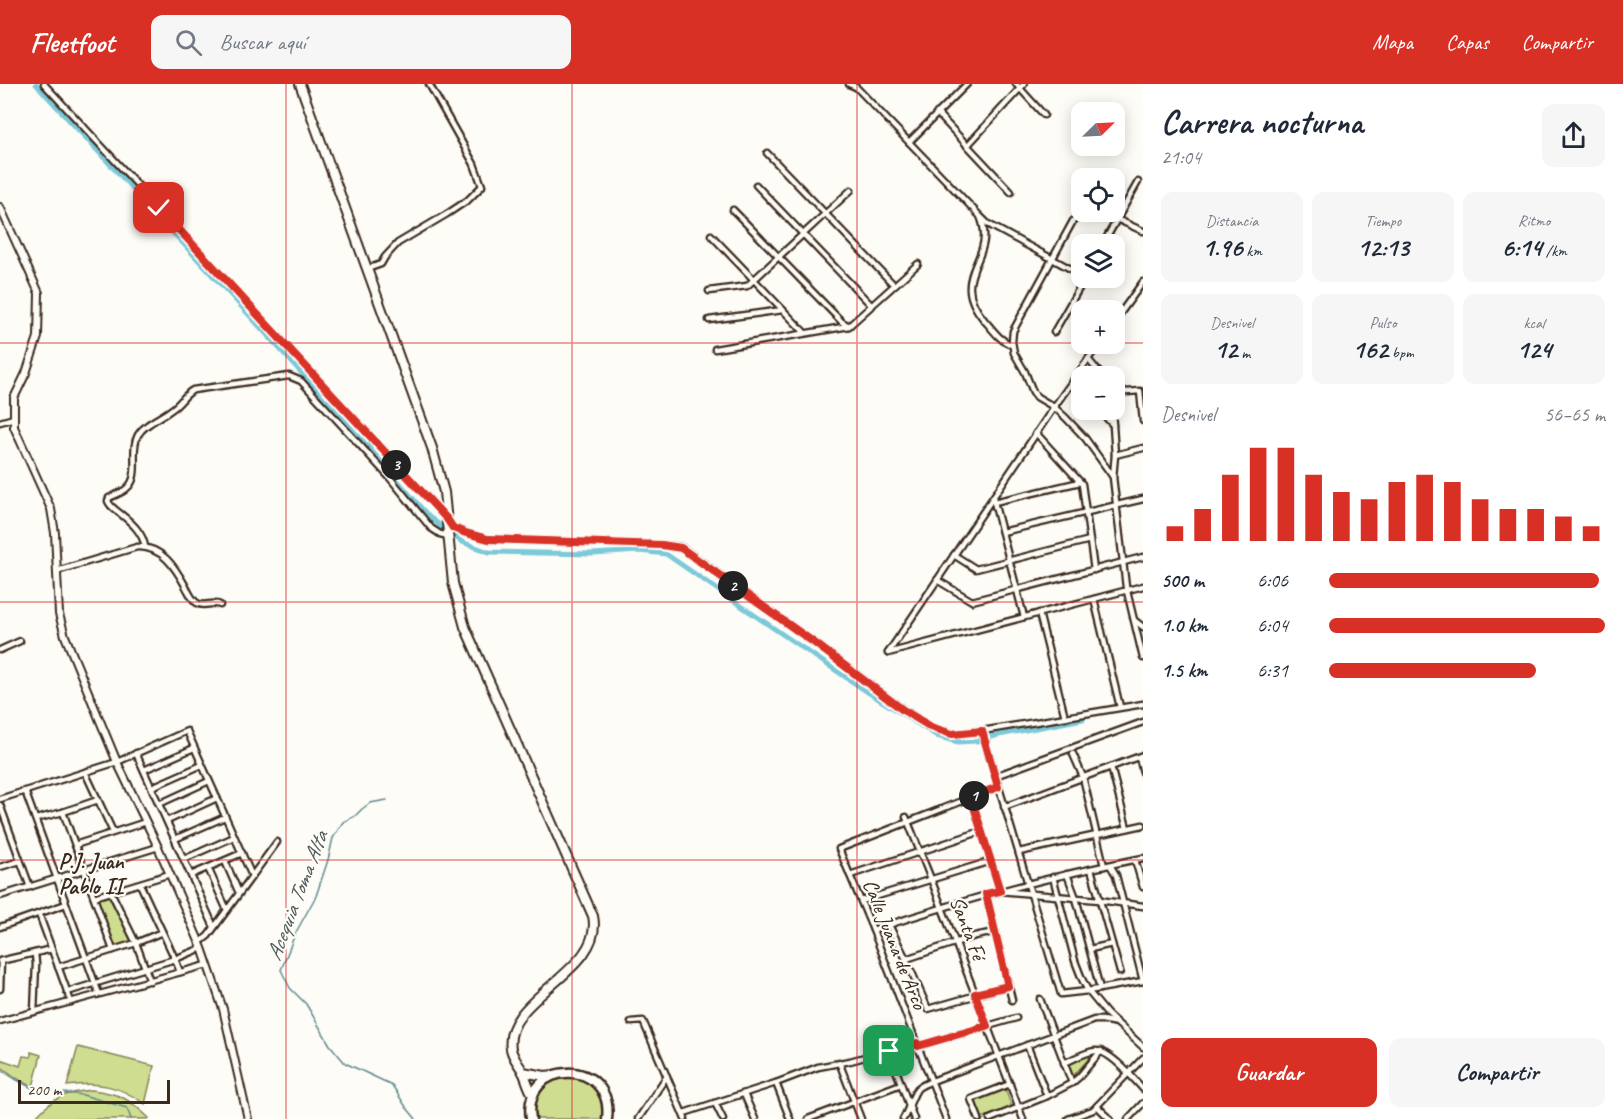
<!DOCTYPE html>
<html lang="es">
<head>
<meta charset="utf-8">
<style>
  body { margin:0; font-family:Caveat,sans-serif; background:#f6f6f7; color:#1f2937; height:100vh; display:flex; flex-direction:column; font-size:22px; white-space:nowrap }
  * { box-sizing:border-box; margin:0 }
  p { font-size:20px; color:#747a83 }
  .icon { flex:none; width:33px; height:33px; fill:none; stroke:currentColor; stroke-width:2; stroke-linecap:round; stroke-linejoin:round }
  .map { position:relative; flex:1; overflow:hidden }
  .panel { display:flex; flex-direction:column; background:#fff; width:480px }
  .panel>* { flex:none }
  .needle { width:39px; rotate:66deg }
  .tools { position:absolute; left:1071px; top:18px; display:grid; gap:12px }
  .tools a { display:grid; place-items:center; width:54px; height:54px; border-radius:12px; background:#fff; box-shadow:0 3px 15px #0003; font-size:30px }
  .scale { position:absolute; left:18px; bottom:15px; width:152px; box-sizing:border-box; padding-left:6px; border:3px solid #3b2a1e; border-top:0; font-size:16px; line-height:21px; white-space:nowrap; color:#3b2a1e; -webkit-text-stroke:4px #fdfcf7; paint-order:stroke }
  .pin { position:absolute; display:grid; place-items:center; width:51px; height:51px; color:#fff; margin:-26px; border-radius:12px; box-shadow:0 3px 9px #0006 }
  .km { position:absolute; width:30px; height:30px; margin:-15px; border-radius:50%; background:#222; color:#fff; font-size:16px; line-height:30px; text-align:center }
  .round { display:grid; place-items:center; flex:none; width:63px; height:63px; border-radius:12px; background:#f6f6f7 }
  .head { display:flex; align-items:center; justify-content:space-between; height:102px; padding:0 18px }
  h1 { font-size:33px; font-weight:800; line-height:45px }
  .figures { display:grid; grid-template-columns:repeat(3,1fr); gap:9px; height:102px; padding:6px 18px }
  .figures div { display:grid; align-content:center; border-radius:12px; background:#f6f6f7; text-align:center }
  .figures b { font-size:26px; font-weight:800 }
  .figures small { font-size:16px; font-weight:400 }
  .figures p { font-size:16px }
  .chart { height:168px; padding:12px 18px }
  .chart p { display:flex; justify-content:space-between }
  .chart svg { width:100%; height:108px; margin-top:6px; stroke:#d93025; stroke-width:6 }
  .primary-button { display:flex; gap:12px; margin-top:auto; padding:12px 18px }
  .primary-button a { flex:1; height:69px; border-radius:12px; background:#d93025; color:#fff; font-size:24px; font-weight:800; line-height:69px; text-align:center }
  .primary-button a+a { background:#f6f6f7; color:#1f2937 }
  ul { padding:0 18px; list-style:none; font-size:20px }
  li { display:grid; grid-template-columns:96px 72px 1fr; align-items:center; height:45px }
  li i { height:15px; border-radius:8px; background:#d93025 }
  header { display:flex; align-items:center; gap:36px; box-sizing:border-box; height:84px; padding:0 30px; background:#d93025; color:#fff }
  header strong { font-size:28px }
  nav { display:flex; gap:33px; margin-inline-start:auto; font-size:21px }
  .search { width:420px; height:54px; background:#f6f6f7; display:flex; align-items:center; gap:15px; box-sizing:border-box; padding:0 21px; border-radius:12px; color:#747a83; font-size:22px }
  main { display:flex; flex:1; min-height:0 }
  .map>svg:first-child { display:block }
  .green { fill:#cfdd91; stroke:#858458; stroke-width:1.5 }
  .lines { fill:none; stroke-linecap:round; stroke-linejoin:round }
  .stream { stroke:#61898e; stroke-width:1.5 }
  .canal { stroke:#7bc9d9; stroke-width:5 }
  .minor-casing { stroke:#3b2a1e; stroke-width:9 }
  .tertiary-casing { stroke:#3b2a1e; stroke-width:10 }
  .primary-casing { stroke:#3b2a1e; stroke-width:12 }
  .trunk-casing { stroke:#3b2a1e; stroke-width:13 }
  .minor { stroke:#fdfcf7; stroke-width:4.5 }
  .tertiary { stroke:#fdfcf7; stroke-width:6 }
  .primary { stroke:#fdfcf7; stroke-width:8 }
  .trunk { stroke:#fdfcf7; stroke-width:8 }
  .route-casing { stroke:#fff; stroke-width:12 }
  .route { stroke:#d93025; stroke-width:8 }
  .grid { fill:none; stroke:#d62828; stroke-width:1.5; stroke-opacity:0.55 }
  .labels { text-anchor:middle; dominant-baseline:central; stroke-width:4.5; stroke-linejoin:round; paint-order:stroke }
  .street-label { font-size:21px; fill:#3b2a1e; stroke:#fdfcf7 }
  .neighbourhood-label { font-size:22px; font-weight:bold; fill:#3b2a1e; stroke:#fdfcf7 }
  .water-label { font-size:22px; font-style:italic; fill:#4e5a56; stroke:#fdfcf7 }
</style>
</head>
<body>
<header>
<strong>Fleetfoot</strong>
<div class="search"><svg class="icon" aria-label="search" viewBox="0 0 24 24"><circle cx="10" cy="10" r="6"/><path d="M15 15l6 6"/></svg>Buscar aquí</div>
<nav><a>Mapa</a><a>Capas</a><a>Compartir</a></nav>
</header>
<main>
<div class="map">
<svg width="1143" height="1035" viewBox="0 0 1143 1035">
  <rect width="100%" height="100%" fill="#fdfcf7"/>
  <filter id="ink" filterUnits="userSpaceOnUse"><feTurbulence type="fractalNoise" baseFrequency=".0167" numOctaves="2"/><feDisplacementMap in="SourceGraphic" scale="12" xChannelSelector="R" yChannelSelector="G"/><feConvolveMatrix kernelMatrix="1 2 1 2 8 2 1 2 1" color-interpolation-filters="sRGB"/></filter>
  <g filter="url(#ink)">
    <g class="green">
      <polygon points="112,809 136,859 114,864 95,814"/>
      <path d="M78,963L154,982L145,1020C120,1002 98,997 67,1002Z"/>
      <polygon points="31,968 41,971 33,1003 18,995 0,982 0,975 20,982 23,972 31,973"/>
      <polygon points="1095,968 1072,993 1071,993 1067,979"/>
      <polygon points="559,992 587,995 602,1011 605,1035 533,1035 532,1023 541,1003"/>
      <polygon points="1005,1005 1012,1023 982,1034 975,1016"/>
      <path d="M92,1006C121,1010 128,1014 149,1034L148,1035H34C54,1013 63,1009 92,1006Z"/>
    </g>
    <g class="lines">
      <g class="stream">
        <polyline points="387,716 370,719 362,725 355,732 343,738 333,754 328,776 316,812 295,850 281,886 290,904 306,920 330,961 345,979 392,1001 406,1023 416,1035"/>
        <polyline points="0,985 17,996 32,1004"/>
        <polyline points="37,1005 52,1007"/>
        <polyline points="64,1009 83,1011 127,1024 131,1035"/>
      </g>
      <polyline class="canal" points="36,0 252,234 364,358 429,433 462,458 489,468 593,470 639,467 666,470 782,550 869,609 937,652 957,658 976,657 999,651 1083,635"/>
      <g class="minor-casing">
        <g id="minor">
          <polyline points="44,0 447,435 453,444 466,449 488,455 662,461 681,463 816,560 904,626 931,643 952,650 982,647 1143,620"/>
          <path d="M849,0L856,3L980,132C999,176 945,190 985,237C993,246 1000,257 1012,261"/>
          <polyline points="1016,0 1044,31"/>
          <polyline points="937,29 1011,108"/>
          <polyline points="909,58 967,0"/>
          <polyline points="967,62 1024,0"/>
          <polyline points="767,69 894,201"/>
          <polyline points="756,101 872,222"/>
          <polyline points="733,126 842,238 849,242"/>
          <polyline points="982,134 988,140 1082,191"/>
          <polyline points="711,151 805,249"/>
          <polyline points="1103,160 1138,98"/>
          <polyline points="367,185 381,180 385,173 398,159 447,130 468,116 482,102 474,80 429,0"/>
          <polyline points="709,207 747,202 851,106"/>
          <polyline points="709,236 783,226"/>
          <polyline points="1114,238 1143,198"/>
          <polyline points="1054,248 1085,194"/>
          <polyline points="715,265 849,242 918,180"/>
          <polyline points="1088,275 1102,292"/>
          <polyline points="1072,297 1082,307"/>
          <polyline points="1114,305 1127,308 1140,307 1143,337"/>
          <polyline points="1099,326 1113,341"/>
          <polyline points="1112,326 1115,371 1113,393 1126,503 1143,574"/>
          <polyline points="0,338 14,334"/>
          <polyline points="1036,349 1082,400 1094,486"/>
          <polyline points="1115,371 1143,364"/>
          <path d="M1113,393L1085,354L1066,334L1054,323L1037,313L1033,308L1025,288L1014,269L1012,258L1013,247L1073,137C1096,119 1120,138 1143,147"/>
          <polyline points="993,414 1024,533"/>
          <polyline points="994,418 1080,398"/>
          <polyline points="1002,448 1143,415"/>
          <path d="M145,463C143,449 132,439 122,431C116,426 110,423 108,417L109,414C115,411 121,409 126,405C142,393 129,367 138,351C145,339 161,334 172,325C180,320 184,311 193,306L289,292L301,297L314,311L390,394L431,444L440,450L449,452"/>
          <polyline points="954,471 976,485 1090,456"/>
          <path d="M57,487L137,463C162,462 175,483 186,503C189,508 192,516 197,519C204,524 212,517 220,521"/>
          <polyline points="937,496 972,517 1143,473"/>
          <polyline points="1094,515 1120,623"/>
          <polyline points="1039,529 1065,633"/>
          <polyline points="1134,536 1143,543"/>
          <polyline points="0,566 20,557"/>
          <polyline points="888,569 1054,323 1099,260"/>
          <polyline points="888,569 1143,502"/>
          <polyline points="982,647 1061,910 1088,907 1143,897"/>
          <polyline points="136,669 214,843"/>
          <polyline points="1073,670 1083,693 1104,782"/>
          <polyline points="1139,673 1143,688"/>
          <polyline points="1111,683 1127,744"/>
          <polyline points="144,686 194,664"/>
          <polyline points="85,688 113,748"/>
          <polyline points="995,692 1143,638"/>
          <polyline points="152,703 202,681"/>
          <polyline points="25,707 99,910"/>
          <polyline points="971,713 1000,807 1099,816 1143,822"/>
          <polyline points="0,715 117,678 187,647 252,792"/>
          <polyline points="159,720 209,697"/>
          <polyline points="0,721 30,803"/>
          <polyline points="1004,723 1143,671"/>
          <polyline points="63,728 113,866"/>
          <polyline points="906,733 931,795 1023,1035"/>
          <polyline points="36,735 63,728 98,716"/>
          <polyline points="167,737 217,714"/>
          <polyline points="175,755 225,733"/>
          <polyline points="75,761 146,738"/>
          <polyline points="1019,768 1143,741"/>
          <polyline points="184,775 234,753"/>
          <polyline points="1135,776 1143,803"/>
          <polyline points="225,777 239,809"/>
          <polyline points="1110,781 1116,791 1143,897"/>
          <polyline points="0,783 20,777"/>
          <polyline points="208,784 227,826"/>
          <polyline points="1091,785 1120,888"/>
          <polyline points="1067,790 1076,814 1100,905"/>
          <polyline points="191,791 242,769"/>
          <polyline points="850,791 982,747"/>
          <polyline points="1053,793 1075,877 1082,895 1088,907 1107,930 1143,963"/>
          <polyline points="140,800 175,875 180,888"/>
          <polyline points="111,808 136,859 150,897"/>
          <polyline points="986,810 1012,916"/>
          <polyline points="0,812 158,763"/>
          <polyline points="94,813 170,790"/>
          <polyline points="861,817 991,777"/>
          <polyline points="39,830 71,918"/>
          <polyline points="889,841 906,875 928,925 1008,902"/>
          <polyline points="0,843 66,820"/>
          <path d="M873,846C962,816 1050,792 1143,774"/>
          <polyline points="199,859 208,852 277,758"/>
          <polyline points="1090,865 1112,860"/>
          <polyline points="906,875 975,852 995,848"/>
          <polyline points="0,877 52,865"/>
          <polyline points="58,883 136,859 162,848"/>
          <polyline points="0,905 1,877"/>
          <polyline points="67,908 175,875 202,864"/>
          <polyline points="1040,915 1072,999"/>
          <polyline points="34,928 36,880 35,869"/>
          <polyline points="0,937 207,881"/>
          <polyline points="631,938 643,937 685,1035"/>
          <polyline points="1027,961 1047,1012"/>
          <polyline points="918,962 1016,934"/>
          <polyline points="889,967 914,1035"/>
          <polyline points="839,978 861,1035"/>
          <path d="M1064,979C1074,975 1085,968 1095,967C1109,965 1134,995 1143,1005"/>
          <polyline points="776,999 790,1035"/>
          <polyline points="744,1010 755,1035"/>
          <polyline points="715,1019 723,1035"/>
          <polyline points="1097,1022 1110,1035"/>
          <polyline points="684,1029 776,999 818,983 850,977 917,959"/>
          <polyline points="638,1035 667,992"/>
          <polyline points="808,1035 901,1000"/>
          <path d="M903,1035C908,1027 913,1009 918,1004C922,1001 927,999 932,997L1094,936H1102L1117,939"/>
          <polyline points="946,1035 873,846 839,765 998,703"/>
          <polyline points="979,1035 971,1015 1010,1000"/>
          <polyline points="990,1035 1047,1012 1072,999 1079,993 1101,967"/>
          <polyline points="1068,1035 1093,1026 1143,974"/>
          <polyline points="1128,1035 1143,1019"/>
        </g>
      </g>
      <g class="tertiary-casing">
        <polyline id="tertiary" points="0,123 39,209 38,253 26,289 14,314 14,343 51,425 55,449 59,530 65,552 117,678 158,763 202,864 223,925 248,1035"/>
      </g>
      <g class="primary-casing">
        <g id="primary">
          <path d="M300,0L432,364L444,408L453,499L465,543L593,832C605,888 502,913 511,965C513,975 520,981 524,990C527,997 529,1005 533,1011"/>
          <polyline points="523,988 545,992 554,991"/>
        </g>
      </g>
      <g class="trunk-casing">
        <path id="trunk" d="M531,1035C521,974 615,973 607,1035"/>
      </g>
      <use href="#minor" class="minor"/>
      <use href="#tertiary" class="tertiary"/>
      <use href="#primary" class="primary"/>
      <use href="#trunk" class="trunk"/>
    </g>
  </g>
  <g class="lines" filter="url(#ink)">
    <g class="route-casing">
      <polyline id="route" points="159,124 447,435 453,444 466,449 488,455 662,461 681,464 816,560 903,626 931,643 952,650 982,647 998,703 971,713 1000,807 986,810 1008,902 975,910 987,942 918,962 917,959 889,967"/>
    </g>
    <use href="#route" class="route"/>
  </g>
  <path class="grid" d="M286,0V1035M572,0V1035M857,0V1035M0,259H1082M1114,259H1143M0,518H1143M0,776H1143"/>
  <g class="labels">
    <g class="street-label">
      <text transform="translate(968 844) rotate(69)">Santa Fé</text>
      <text transform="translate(895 860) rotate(68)">Calle Juana de Arco</text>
    </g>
    <g class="neighbourhood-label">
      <text x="91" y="778">P.J. Juan<tspan x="91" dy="25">Pablo II</tspan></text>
    </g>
    <g class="water-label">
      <text transform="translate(297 812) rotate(-69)">Acequia Toma Alta</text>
    </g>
  </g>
</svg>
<div class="tools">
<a><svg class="needle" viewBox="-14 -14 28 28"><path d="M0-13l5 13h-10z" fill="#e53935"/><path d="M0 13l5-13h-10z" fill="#747a83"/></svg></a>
<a><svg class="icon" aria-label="locate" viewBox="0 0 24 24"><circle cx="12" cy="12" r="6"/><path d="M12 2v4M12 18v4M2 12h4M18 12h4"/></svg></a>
<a><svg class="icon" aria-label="layers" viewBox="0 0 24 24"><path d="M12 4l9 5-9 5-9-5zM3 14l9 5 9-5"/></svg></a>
<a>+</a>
<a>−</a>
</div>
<div class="scale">200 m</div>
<div class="pin" style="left:889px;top:967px;background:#1e9e55"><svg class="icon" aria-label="arrive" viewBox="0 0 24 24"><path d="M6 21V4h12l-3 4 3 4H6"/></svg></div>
<div class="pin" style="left:159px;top:124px;background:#d93025"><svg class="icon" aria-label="check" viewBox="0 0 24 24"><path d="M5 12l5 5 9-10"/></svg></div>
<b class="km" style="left:974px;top:712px">1</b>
<b class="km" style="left:733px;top:502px">2</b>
<b class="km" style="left:396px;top:381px">3</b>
</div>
<section class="panel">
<div class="head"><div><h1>Carrera nocturna</h1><p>21:04</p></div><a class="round"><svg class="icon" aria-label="share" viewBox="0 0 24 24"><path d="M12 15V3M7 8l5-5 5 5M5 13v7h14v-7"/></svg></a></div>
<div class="figures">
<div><p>Distancia</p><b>1.96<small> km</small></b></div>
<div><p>Tiempo</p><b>12:13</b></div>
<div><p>Ritmo</p><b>6:14<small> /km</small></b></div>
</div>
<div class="figures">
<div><p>Desnivel</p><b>12<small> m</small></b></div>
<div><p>Pulso</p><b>162<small> bpm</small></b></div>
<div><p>kcal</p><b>124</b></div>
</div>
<div class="chart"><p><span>Desnivel</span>56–65 m</p>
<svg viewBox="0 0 160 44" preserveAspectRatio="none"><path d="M5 44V38M15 44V31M25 44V17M35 44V6M45 44V6M55 44V17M65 44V24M75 44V27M85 44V20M95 44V17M105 44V20M115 44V27M125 44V31M135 44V31M145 44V34M155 44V38"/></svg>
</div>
<ul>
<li><b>500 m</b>6:06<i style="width:98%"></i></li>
<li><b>1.0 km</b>6:04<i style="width:100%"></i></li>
<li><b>1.5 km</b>6:31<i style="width:75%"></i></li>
</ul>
<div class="primary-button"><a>Guardar</a><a>Compartir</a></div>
</section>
</main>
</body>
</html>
